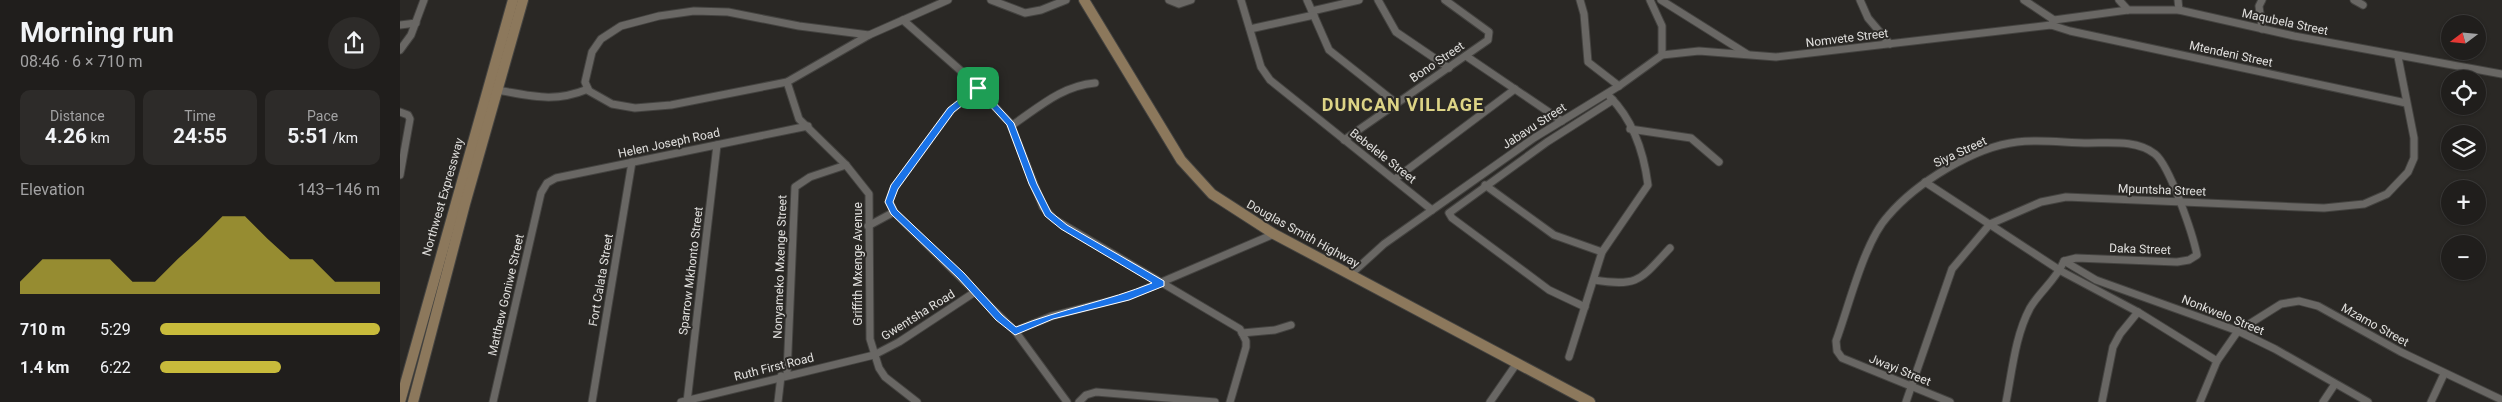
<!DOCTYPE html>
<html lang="en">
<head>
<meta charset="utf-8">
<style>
  body { margin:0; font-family:Roboto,sans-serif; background:#2d2b29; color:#f1f3f6; height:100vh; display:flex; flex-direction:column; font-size:19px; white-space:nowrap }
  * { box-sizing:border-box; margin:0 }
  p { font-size:16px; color:#a2a2a3 }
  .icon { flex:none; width:28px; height:28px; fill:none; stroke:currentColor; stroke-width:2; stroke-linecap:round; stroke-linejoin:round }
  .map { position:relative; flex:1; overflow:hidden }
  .panel { display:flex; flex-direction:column; background:#201e1c; width:400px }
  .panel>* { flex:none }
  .needle { width:32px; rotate:254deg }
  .buttons { position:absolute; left:2041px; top:15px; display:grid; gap:10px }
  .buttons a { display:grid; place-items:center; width:45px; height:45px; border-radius:50%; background:#201e1c; box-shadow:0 1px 4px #0004,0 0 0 1px #3d3c3b; font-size:25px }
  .pin { position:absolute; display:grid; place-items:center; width:42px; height:42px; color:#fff; margin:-21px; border-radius:10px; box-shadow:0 2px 8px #0006 }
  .round { display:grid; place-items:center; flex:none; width:52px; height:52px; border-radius:26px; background:#2d2b29 }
  .overview { display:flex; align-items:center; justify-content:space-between; height:85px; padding:0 20px }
  h1 { font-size:28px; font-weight:700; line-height:38px }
  .stats { display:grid; grid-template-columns:repeat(3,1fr); gap:8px; height:85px; padding:5px 20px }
  .stats div { display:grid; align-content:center; border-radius:10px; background:#2d2b29; text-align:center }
  .stats b { font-size:21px; font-weight:700 }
  .stats small { font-size:14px; font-weight:400 }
  .stats p { font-size:14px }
  .chart { height:140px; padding:10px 20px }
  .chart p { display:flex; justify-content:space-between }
  .chart svg { width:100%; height:90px; margin-top:5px; fill:#c8bb3b; opacity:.7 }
  ul { padding:0 20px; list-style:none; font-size:16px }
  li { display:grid; grid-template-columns:80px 60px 1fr; align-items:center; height:38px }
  li i { height:12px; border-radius:6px; background:#c8bb3b }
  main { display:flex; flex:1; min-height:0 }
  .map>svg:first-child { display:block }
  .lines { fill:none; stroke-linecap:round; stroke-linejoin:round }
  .street-casing { stroke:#444340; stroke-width:9 }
  .secondary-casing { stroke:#444340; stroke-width:12 }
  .street { stroke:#696764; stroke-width:7 }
  .secondary { stroke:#8c785c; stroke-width:10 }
  .route { fill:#1a73e8; stroke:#fff; fill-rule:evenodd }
  .labels { text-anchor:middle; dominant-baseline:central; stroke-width:4; stroke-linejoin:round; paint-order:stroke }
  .street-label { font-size:12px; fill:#e1e0de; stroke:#2a2825 }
  .district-label { font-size:18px; font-weight:bold; letter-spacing:1px; fill:#ddd486; stroke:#2a2825 }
</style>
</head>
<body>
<main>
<section class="panel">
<div class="overview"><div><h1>Morning run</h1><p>08:46 · 6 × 710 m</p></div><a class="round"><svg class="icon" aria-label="share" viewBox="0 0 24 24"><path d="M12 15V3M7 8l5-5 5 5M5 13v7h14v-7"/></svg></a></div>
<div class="stats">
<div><p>Distance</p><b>4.26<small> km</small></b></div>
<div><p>Time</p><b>24:55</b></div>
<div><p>Pace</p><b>5:51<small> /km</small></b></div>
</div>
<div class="chart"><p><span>Elevation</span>143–146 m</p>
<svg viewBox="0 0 160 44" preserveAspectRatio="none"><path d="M0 44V38L10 27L20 27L30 27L40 27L50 38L60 38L70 27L80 17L90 6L100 6L110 17L120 27L130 27L140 38L150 38L160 38V44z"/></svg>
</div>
<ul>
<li><b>710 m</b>5:29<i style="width:100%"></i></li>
<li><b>1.4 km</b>6:22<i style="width:55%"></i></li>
</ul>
</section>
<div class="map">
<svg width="2102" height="402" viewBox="0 0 2102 402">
  <rect width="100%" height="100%" fill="#2a2825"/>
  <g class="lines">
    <g class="street-casing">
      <g id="street">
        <polyline points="591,0 625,13 641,10 666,0"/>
        <polyline points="769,0 779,4 791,0"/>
        <polyline points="841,0 861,67 870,80 1032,210"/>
        <polyline points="907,0 929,50 996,103"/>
        <polyline points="978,0 996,32 1049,68"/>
        <polyline points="1180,0 1184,14 1188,62 1219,86"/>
        <polyline points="1250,0 1262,26 1262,55"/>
        <polyline points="1261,0 1347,54"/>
        <polyline points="1460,0 1468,18 1490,44"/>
        <polyline points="1624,0 1654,20"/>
        <polyline points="1719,0 1728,10"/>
        <polyline points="1778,0 1779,10"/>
        <polyline points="1862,0 1859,6 1862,29"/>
        <polyline points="1954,0 1963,5"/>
        <polygon points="294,11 328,12 399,26 469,35 387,82 271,105 235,108 212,104 189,91 185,82 192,52 201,39 221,26 259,16"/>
        <polyline points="912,11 959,0"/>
        <polyline points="503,20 560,70 610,123 643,207 654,219 840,329 846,341 846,347 830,402"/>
        <polyline points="0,25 16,23"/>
        <polyline points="1651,25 1654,20 1728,10 1779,10 1894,36 2102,74"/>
        <polyline points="850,29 914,15"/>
        <polyline points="469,35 548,0"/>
        <polyline points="0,50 11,35 24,0"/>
        <polyline points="1066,56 1162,121"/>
        <polyline points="387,82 399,119 446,165 469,194 470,339 479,368 485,377 517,402"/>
        <path d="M97,90C132,96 154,103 188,89"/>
        <polyline points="0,112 8,115 10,119 0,175"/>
        <path d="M611,126C638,108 661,86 695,83"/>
        <polyline points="1230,129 1291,138 1319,162"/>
        <polyline points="944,140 1088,40 1089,32 1045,0"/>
        <polyline points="995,179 1115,89"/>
        <polyline points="1525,182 1661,271 1738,312 1817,361"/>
        <polyline points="1085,185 1154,235 1202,252"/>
        <polyline points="494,212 489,201 494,188 551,110 578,89"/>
        <polyline points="468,226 494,212 615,331 667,402"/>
        <polyline points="1664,261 1696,280 1838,331 1875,349 1968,402"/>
        <polyline points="950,275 984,244 1134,138 1219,86 1262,55 1299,51 1376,57 1651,25 1670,31 2006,103"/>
        <path d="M1194,280C1239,287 1240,280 1270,248"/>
        <polyline points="1185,307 1149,290 1052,218 1049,213 1147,142 1213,100"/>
        <polyline points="615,331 652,316 729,296 874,234"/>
        <polyline points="842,333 875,330 891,325"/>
        <path d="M1169,357L1202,252L1248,185C1244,154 1233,120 1210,97"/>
        <polyline points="387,374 395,187 410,177 446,165"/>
        <polyline points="93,402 141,193 147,183 156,178 408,126"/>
        <polyline points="192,402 232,162"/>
        <polyline points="281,402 474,355 499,342 575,292"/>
        <polyline points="287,402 317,145"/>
        <polyline points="378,402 381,376"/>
        <polyline points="679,402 686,395 696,392 815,402"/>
        <polyline points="1090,402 1117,363"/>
        <polyline points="1506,402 1552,269 1590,224 1641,202 1666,197 1924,208 1964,204 1987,194 2008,172 2014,158 2014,138 1998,57"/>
        <path d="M1550,402L1442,358L1437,351L1436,341C1449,306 1464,242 1488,216C1516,183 1574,147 1617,142C1641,139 1666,143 1689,143C1711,143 1737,140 1755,154C1770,166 1793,235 1797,255L1789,260L1777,262L1676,258L1664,261C1656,280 1640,291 1630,308C1615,336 1612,372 1606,402"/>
        <polyline points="1702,402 1713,347 1720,334 1738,312"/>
        <polyline points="1800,402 1817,361 1838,331 1881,304 1899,301 1918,306 2001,352 2102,400"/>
        <polyline points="1923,402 1935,384"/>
        <polyline points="2031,402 2044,374"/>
      </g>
    </g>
    <g class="secondary-casing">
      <g id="secondary">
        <polyline points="684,0 781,160 812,194 874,234 1190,402"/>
        <polyline points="0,402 113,0"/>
        <polyline points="13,402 65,204 123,0"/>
      </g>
    </g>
    <use href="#street" class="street"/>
    <use href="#secondary" class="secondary"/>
  </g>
  <path class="route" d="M575,87H581L614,123L637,184L651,212L667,225L764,281V286L729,300L653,319L615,335L596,320L558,278L491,214L485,202L491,185L548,108ZM578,93L607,125L629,184L645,216L661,229L752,283C708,301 661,309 616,327L602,315L564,273L497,210L493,202L498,189L554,112Z"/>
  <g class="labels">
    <g class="street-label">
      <text transform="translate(1885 22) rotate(12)">Maqubela Street</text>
      <text transform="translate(1447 38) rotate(-7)">Nomvete Street</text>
      <text transform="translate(1831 54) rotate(12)">Mtendeni Street</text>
      <text transform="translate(1037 62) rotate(-34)">Bono Street</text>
      <text transform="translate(1134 126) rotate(-33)">Jabavu Street</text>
      <text transform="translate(269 143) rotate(-12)">Helen Joseph Road</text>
      <text transform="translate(1560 152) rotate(-25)">Siya Street</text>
      <text transform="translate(983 156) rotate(38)">Bebelele Street</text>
      <text transform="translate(1762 190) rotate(2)">Mpuntsha Street</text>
      <text transform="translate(43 197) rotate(-74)">Northwest Expressway</text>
      <text transform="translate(903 234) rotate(29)">Douglas Smith Highway</text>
      <text transform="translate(1740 249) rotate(2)">Daka Street</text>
      <text transform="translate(458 264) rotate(-90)">Griffith Mxenge Avenue</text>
      <text transform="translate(380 267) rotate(-88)">Nonyameko Mxenge Street</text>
      <text transform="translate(291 271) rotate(-83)">Sparrow Mkhonto Street</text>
      <text transform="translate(201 280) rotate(-80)">Fort Calata Street</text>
      <text transform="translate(106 295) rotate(-77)">Matthew Goniwe Street</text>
      <text transform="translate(518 315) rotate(-32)">Gwentsha Road</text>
      <text transform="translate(1823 315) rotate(22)">Nonkwelo Street</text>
      <text transform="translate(1975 325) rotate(29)">Mzamo Street</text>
      <text transform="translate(374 367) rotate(-14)">Ruth First Road</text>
      <text transform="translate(1500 370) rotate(22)">Jwayi Street</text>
    </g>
    <g class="district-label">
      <text x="1003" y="104">DUNCAN VILLAGE</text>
    </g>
  </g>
</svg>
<div class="buttons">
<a><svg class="needle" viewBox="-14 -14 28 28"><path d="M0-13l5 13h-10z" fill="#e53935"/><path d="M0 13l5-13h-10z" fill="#a2a2a3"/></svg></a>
<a><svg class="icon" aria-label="locate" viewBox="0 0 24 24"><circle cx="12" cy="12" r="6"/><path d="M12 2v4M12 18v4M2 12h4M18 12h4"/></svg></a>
<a><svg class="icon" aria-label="layers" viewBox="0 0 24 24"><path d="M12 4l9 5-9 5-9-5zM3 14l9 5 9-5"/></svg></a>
<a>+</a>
<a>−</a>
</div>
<div class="pin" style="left:578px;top:88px;background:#1e9e55"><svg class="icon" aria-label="arrive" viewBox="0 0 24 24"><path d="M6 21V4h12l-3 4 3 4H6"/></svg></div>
</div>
</main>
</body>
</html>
